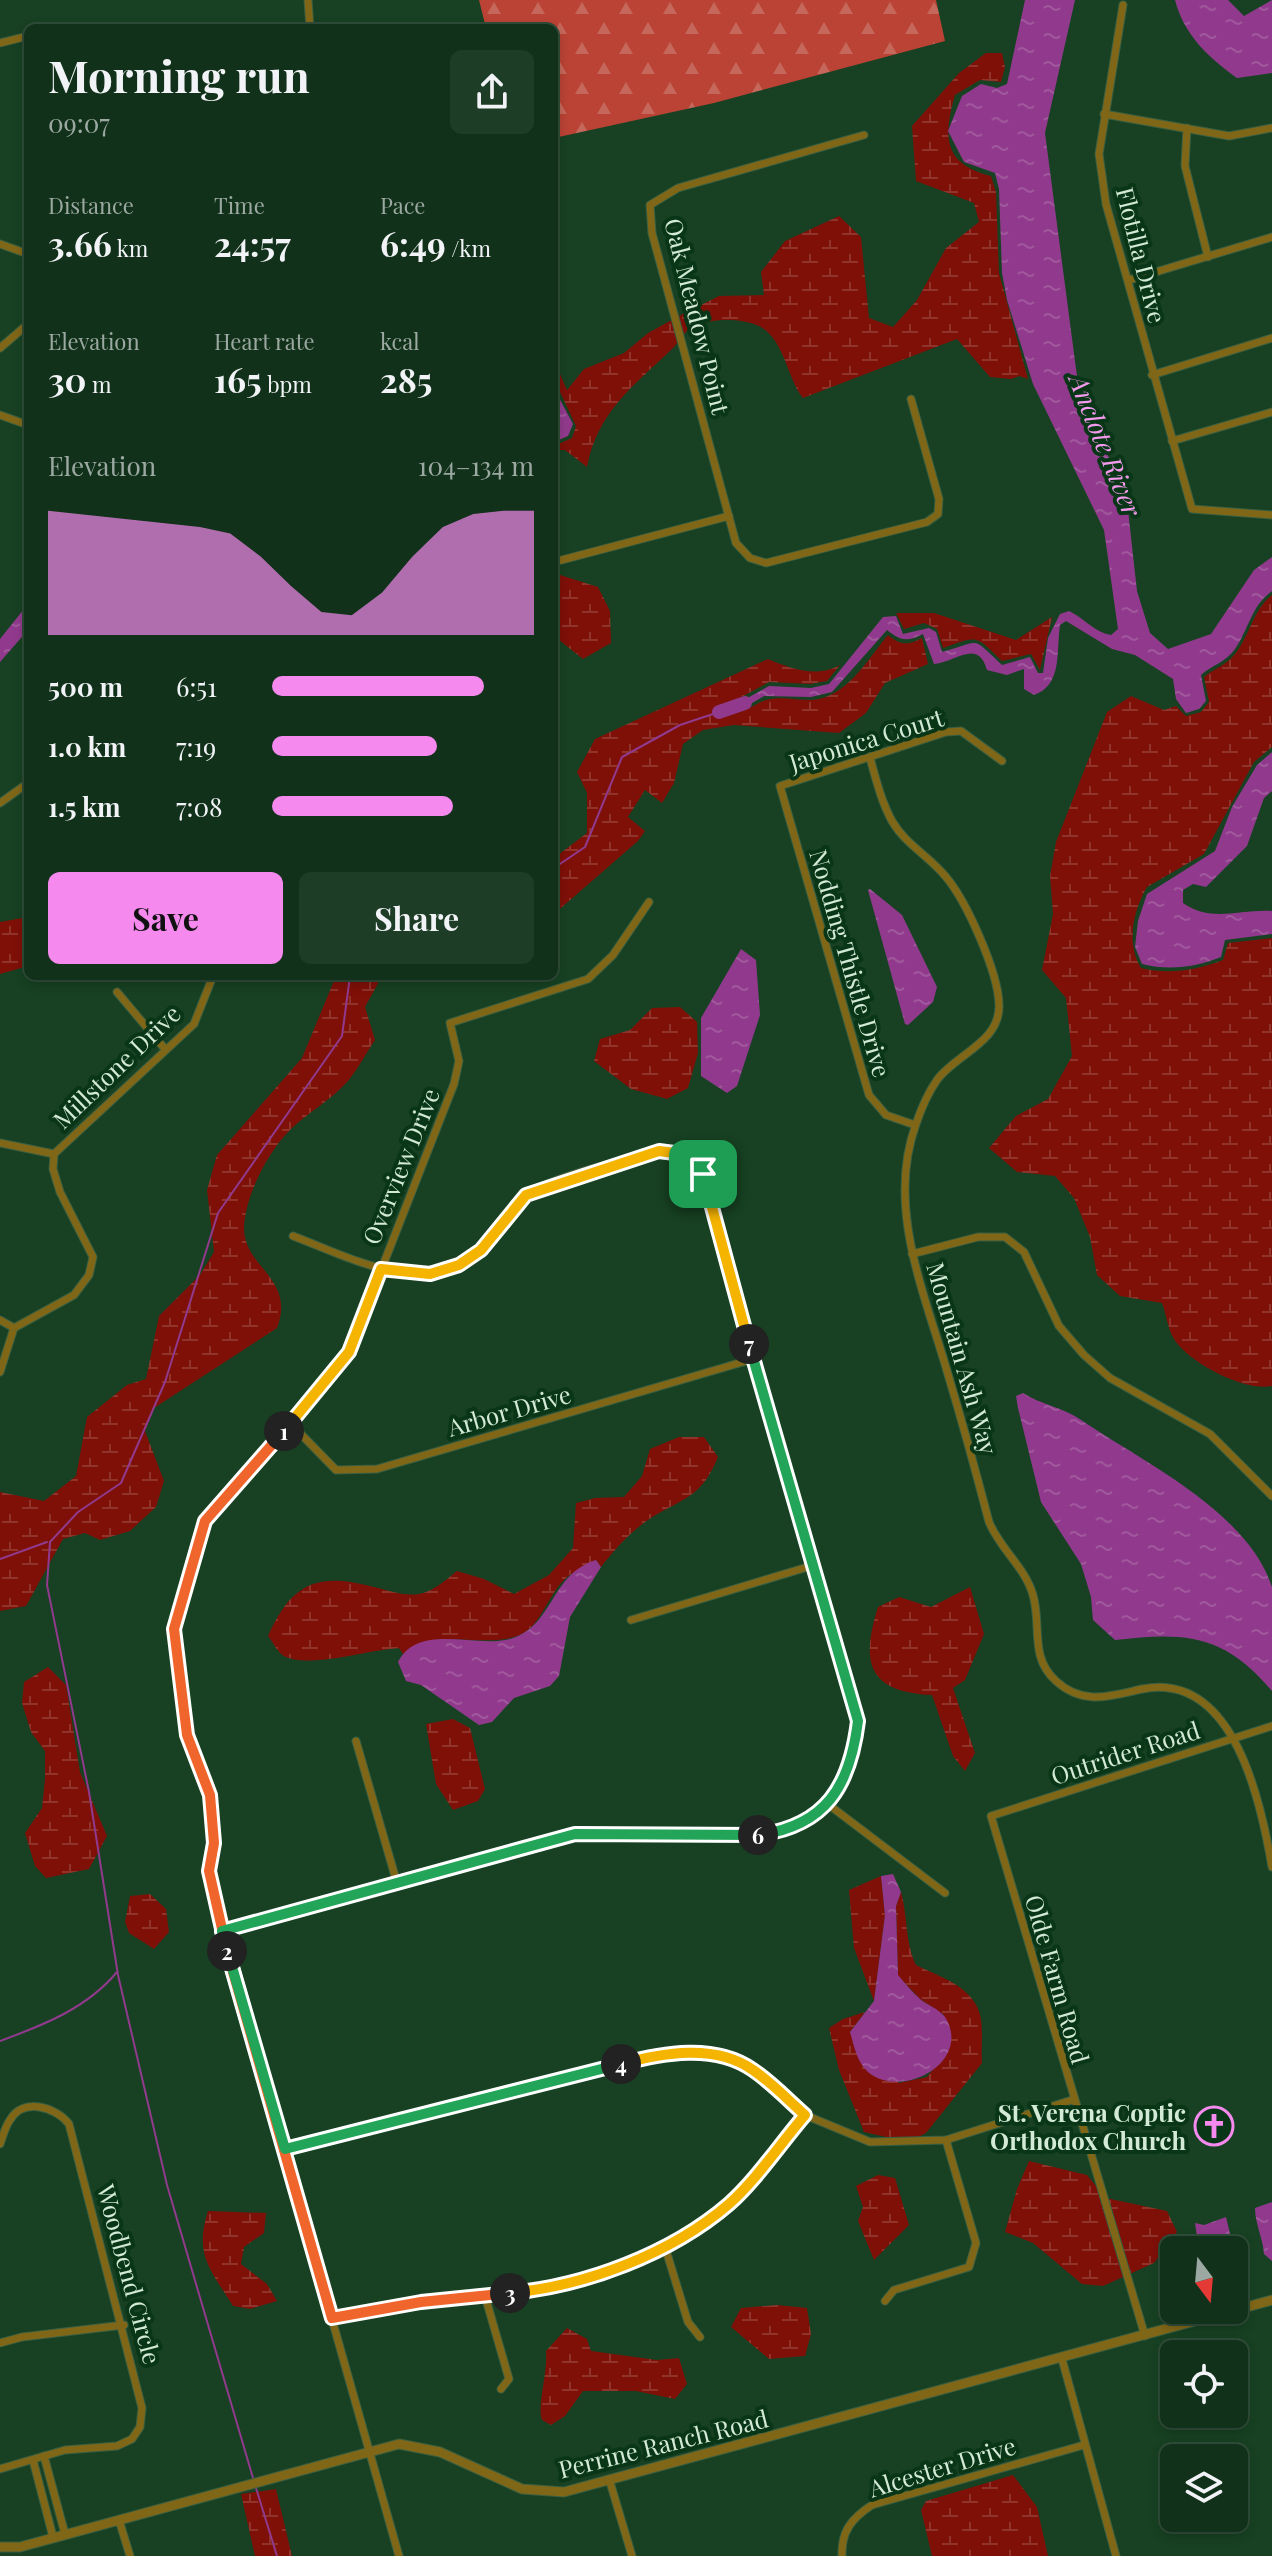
<!DOCTYPE html>
<html lang="en">
<head>
<meta charset="utf-8">
<style>
  body { margin:0; font-family:"Playfair Display",serif; background:#1e3d27; color:#f1f3f6; height:100vh; display:flex; flex-direction:column; font-size:30px; white-space:nowrap }
  * { box-sizing:border-box; margin:0 }
  p { font-size:26px; color:#9ca9a2 }
  .icon { flex:none; width:44px; height:44px; fill:none; stroke:currentColor; stroke-width:2; stroke-linecap:round; stroke-linejoin:round }
  .map { position:relative; flex:1; overflow:hidden }
  .details { position:absolute; left:24px; top:24px; width:534px; height:956px; display:flex; flex-direction:column; background:#11311a; border-radius:12px; box-shadow:0 4px 12px #0003,0 0 0 2px #304c39 }
  .details>* { flex:none }
  .needle { width:52px; rotate:164deg }
  .fabs { position:absolute; left:1160px; top:2236px; display:grid; gap:16px }
  .fabs a { display:grid; place-items:center; width:88px; height:88px; border-radius:12px; background:#11311a; box-shadow:0 4px 12px #0003,0 0 0 2px #304c39; font-size:40px }
  .pin { position:absolute; display:grid; place-items:center; width:68px; height:68px; color:#fff; margin:-34px; border-radius:16px; box-shadow:0 4px 12px #0006 }
  .km { position:absolute; width:40px; height:40px; margin:-20px; border-radius:50%; background:#222; color:#fff; font-size:22px; line-height:40px; text-align:center }
  .round { display:grid; place-items:center; flex:none; width:84px; height:84px; border-radius:12px; background:#1e3d27 }
  .headline { display:flex; align-items:center; justify-content:space-between; height:136px; padding:0 24px }
  h1 { font-size:44px; font-weight:700; line-height:60px }
  .stats { display:grid; grid-template-columns:repeat(3,1fr); gap:12px; height:136px; padding:8px 24px }
  .stats div { display:grid; align-content:center }
  .stats b { font-size:34px; font-weight:700 }
  .stats small { font-size:22px; font-weight:400 }
  .stats p { font-size:22px }
  .chart { height:224px; padding:16px 24px }
  .chart p { display:flex; justify-content:space-between }
  .chart svg { width:100%; height:144px; margin-top:8px; fill:#f589ee; opacity:.7 }
  .button { display:flex; gap:16px; margin-top:auto; padding:16px 24px }
  .button a { flex:1; height:92px; border-radius:12px; background:#f589ee; color:#111; font-size:32px; font-weight:700; line-height:92px; text-align:center }
  .button a+a { background:#1e3d27; color:#f1f3f6 }
  ul { padding:0 24px; list-style:none; font-size:26px }
  li { display:grid; grid-template-columns:128px 96px 1fr; align-items:center; height:60px }
  li i { height:20px; border-radius:10px; background:#f589ee }
  .map>svg:first-child { display:block }
  .forest { fill:url(#forest-firs) }
  .wetland { fill:url(#wetland-marsh) }
  .water { fill:url(#water-ripples) }
  .lines { fill:none; stroke-linecap:round; stroke-linejoin:round }
  .stream { stroke:#913a8d; stroke-width:2 }
  .river { stroke:#913a8d; stroke-width:14 }
  .minor-casing { stroke:#395f42; stroke-width:9 }
  .tertiary-casing { stroke:#395f42; stroke-width:11 }
  .minor { stroke:#806718; stroke-width:7 }
  .tertiary { stroke:#806718; stroke-width:9 }
  .split-1-casing { stroke:#fff; stroke-width:16 }
  .split-2-casing { stroke:#fff; stroke-width:16 }
  .split-3-casing { stroke:#fff; stroke-width:16 }
  .split-4-casing { stroke:#fff; stroke-width:16 }
  .split-5-casing { stroke:#fff; stroke-width:16 }
  .split-6-casing { stroke:#fff; stroke-width:16 }
  .split-7-casing { stroke:#fff; stroke-width:16 }
  .split-8-casing { stroke:#fff; stroke-width:16 }
  .split-1 { stroke:#f5b400; stroke-width:10 }
  .split-2 { stroke:#f0652b; stroke-width:10 }
  .split-3 { stroke:#f0652b; stroke-width:10 }
  .split-4 { stroke:#f5b400; stroke-width:10 }
  .split-5 { stroke:#22a559; stroke-width:10 }
  .split-6 { stroke:#22a559; stroke-width:10 }
  .split-7 { stroke:#22a559; stroke-width:10 }
  .split-8 { stroke:#f5b400; stroke-width:10 }
  .labels { text-anchor:middle; dominant-baseline:central; stroke-width:8; stroke-linejoin:round; paint-order:stroke }
  .street-label { font-size:24px; fill:#d3ead6; stroke:#0a3618 }
  .poi-label { font-size:24px; font-weight:bold; fill:#d3ead6; stroke:#0a3618; text-anchor:end }
  .water-label { font-size:26px; font-style:italic; fill:#f49aed; stroke:#0a3618 }
</style>
</head>
<body>
<div class="map">
<svg width="1272" height="2556" viewBox="0 0 1272 2556">
  <defs>
    <pattern id="forest-firs" width="22" height="20" patternUnits="userSpaceOnUse" patternTransform="scale(2)"><rect width="22" height="20" fill="#ba4335"/><path d="M5 1l3.5 6h-7zM16 11l3.5 6h-7z" fill="#c5675b"/></pattern>
    <pattern id="wetland-marsh" width="20" height="14" patternUnits="userSpaceOnUse" patternTransform="scale(2)"><rect width="20" height="14" fill="#7e1008"/><path d="M1 5h8M5 5V1M11 12h8M15 12V8" fill="none" stroke="#8f332b"/></pattern>
    <pattern id="water-ripples" width="26" height="14" patternUnits="userSpaceOnUse" patternTransform="scale(2)"><rect width="26" height="14" fill="#913a8d"/><path d="M2 4q2-2 4 0t4 0M15 11q2-2 4 0t4 0" fill="none" stroke="#a0579c"/></pattern>
  </defs>
  <rect width="100%" height="100%" fill="#174122"/>
  <polygon class="forest" points="479,0 936,0 945,41 714,103 554,138 554,28 486,28"/>
  <g class="wetland">
    <path d="M986,53H1002L1005,67L1001,82L980,80L955,95C943,137 943,164 991,176L996,192L999,273L1028,379L1019,376L1011,379L990,377L957,339L803,398C787,378 784,338 759,326C740,318 711,318 692,327C684,331 678,344 671,350C633,386 597,413 587,467L565,450H554V446L572,438L576,426L560,392L554,390L556,365L567,390L584,369L624,353L648,333L681,315L719,296L764,295L761,272L785,241L839,216L861,237L869,318L893,327L917,300L946,248L979,222L974,203L916,181L912,126L959,73Z"/>
    <polygon points="554,573 598,587 610,611 611,643 583,659 554,636"/>
    <path d="M1272,595V747L1254,762L1204,854L1147,887C1133,911 1126,944 1141,968C1169,975 1197,970 1223,960L1228,943L1272,938V1386C1245,1392 1189,1363 1174,1339C1168,1330 1166,1313 1162,1303L1120,1296L1097,1275L1090,1237L1074,1198L1055,1176L1017,1172L989,1148L1016,1116L1048,1099L1072,1056L1066,998L1042,970L1053,914L1050,876L1056,842L1107,712L1131,696L1164,710L1176,706L1186,716L1201,712L1209,702L1204,677C1216,667 1228,665 1238,650C1251,631 1254,609 1272,595Z"/>
    <path d="M896,613H934L1016,640L1052,617L1040,670L1031,654L1002,661C975,635 979,635 943,648L937,629L924,623L904,629Z"/>
    <path d="M888,635C900,645 908,646 922,638L928,664L885,683L866,713L839,733L734,725L703,730L683,744L674,783L662,803L645,790L628,817L645,831L638,841L554,914V858L587,833V793L577,772L595,739L768,659C792,669 817,678 840,665L827,681L810,684L769,682L727,705L726,711C742,717 752,704 766,700C780,696 796,700 810,700C846,699 867,660 888,635Z"/>
    <polygon points="28,917 28,966 0,974 0,922"/>
    <path d="M336,976H382L365,1007L375,1040C366,1053 358,1069 348,1081C331,1100 309,1112 291,1129C268,1151 245,1196 244,1228C244,1268 296,1278 277,1328L154,1408L145,1431L164,1481L156,1507L130,1531L100,1540L85,1533L63,1539L26,1606L0,1611V1492L44,1501L76,1476L87,1417L127,1385L146,1379L159,1316L200,1275L214,1252L207,1190L217,1155L302,1058Z"/>
    <polygon points="680,1007 697,1022 698,1053 688,1088 667,1099 631,1089 594,1061 600,1039 630,1030 652,1008"/>
    <path d="M679,1437H704L718,1457C701,1498 685,1497 651,1518C632,1530 614,1550 601,1567L596,1560C586,1566 572,1572 564,1580C547,1596 541,1628 517,1636C479,1649 435,1626 403,1654L399,1648C368,1650 308,1669 284,1656C278,1653 273,1642 268,1636C293,1580 320,1572 378,1588C394,1592 410,1598 426,1592C437,1588 448,1578 457,1571L484,1579L514,1594L549,1575L573,1548L576,1503L595,1498L624,1497L642,1476L650,1449Z"/>
    <path d="M970,1587L984,1634L965,1680L953,1688L975,1753L965,1771L953,1756L932,1695C869,1692 860,1664 878,1607L899,1597L931,1607Z"/>
    <polygon points="48,1667 66,1685 80,1772 107,1836 89,1869 46,1878 35,1866 25,1833 42,1808 45,1779 45,1751 31,1732 22,1703 24,1682"/>
    <polygon points="453,1719 470,1728 485,1789 478,1801 453,1810 436,1784 426,1724"/>
    <polygon points="881,1876 885,1915 874,2001 854,1948 849,1890"/>
    <path d="M901,1892C908,1918 905,1942 916,1965C940,1977 976,1987 981,2019C983,2033 981,2049 982,2063L926,2133L908,2142L864,2132L839,2070L829,2028L843,2019L865,2012L850,2032L899,2083L927,2077L935,2067L944,2015L920,1999L898,1976L896,1906Z"/>
    <polygon points="150,1894 166,1909 169,1932 154,1949 129,1933 125,1922 130,1896"/>
    <polygon points="1029,2161 1087,2175 1106,2198 1167,2211 1177,2232 1154,2263 1103,2286 1082,2284 1033,2243 1005,2232 1017,2189"/>
    <polygon points="878,2175 895,2178 909,2225 874,2260 858,2221 863,2207 856,2186"/>
    <path d="M208,2211L266,2213L264,2233L244,2247L241,2264L267,2284L277,2301L250,2309L233,2306C210,2269 194,2255 208,2211Z"/>
    <polygon points="777,2305 807,2308 811,2334 805,2356 769,2359 731,2327 741,2308"/>
    <path d="M567,2328L587,2339L591,2351L657,2360L679,2358L687,2384L675,2399L636,2391H583L565,2416L551,2425L542,2420C537,2405 548,2373 546,2351Z"/>
    <polygon points="1013,2475 1037,2507 1048,2556 932,2556 921,2510 926,2501"/>
    <polygon points="276,2489 292,2556 255,2556 241,2494"/>
  </g>
  <g class="water">
    <path d="M1025,0H1075L1045,133L1078,384L1127,501L1137,591L1150,633L1168,649L1211,634L1254,570L1272,557V591C1251,606 1249,629 1235,649C1225,663 1212,665 1201,675L1206,701L1199,709L1186,713L1176,699L1173,679L1135,655L1112,649L1066,621L1060,625C1056,651 1063,685 1034,695L1024,689V669L1007,675L987,670C978,638 956,662 934,664L923,634C907,642 901,641 887,630L832,692L811,697L764,696L747,706L728,709L769,686L811,688L829,684L883,617L896,616L903,634L929,628L936,632L942,652C982,642 969,634 1002,665L1030,657L1038,673H1043L1048,638L1060,614L1069,611C1084,618 1094,632 1111,635L1118,629L1104,530L1033,384L1007,300L1002,273L999,189L995,173L964,162L948,131L962,96L981,84L997,88L1007,84Z"/>
    <path d="M1175,0H1228L1244,16L1272,0V73L1237,78C1209,58 1184,35 1175,0Z"/>
    <polygon points="557,394 573,424 568,436 554,442"/>
    <polygon points="28,604 28,630 0,662 0,639"/>
    <path d="M1272,752V791L1264,798L1247,846L1206,887L1193,884L1183,890V903C1211,923 1240,909 1272,911V934L1225,940L1221,957C1196,967 1169,971 1142,964L1135,947L1138,921L1147,894L1215,851L1232,807L1257,765Z"/>
    <polygon points="870,889 902,915 937,987 933,1002 908,1025 905,1024 868,890"/>
    <polygon points="741,949 756,960 760,1015 737,1086 727,1093 701,1076 701,1018"/>
    <path d="M1023,1393C1040,1404 1063,1408 1078,1418C1139,1460 1247,1510 1272,1587C1272,1607 1272,1667 1272,1691C1224,1633 1183,1632 1115,1640L1093,1620L1091,1597L1081,1564L1041,1502L1018,1408L1016,1396Z"/>
    <path d="M596,1560L601,1567L570,1617L559,1676L550,1686L514,1698L492,1722L479,1725L421,1685L406,1681L398,1662C421,1619 482,1653 518,1636C553,1621 553,1573 596,1560Z"/>
    <path d="M893,1874L901,1892L896,1906L898,1975C905,1983 912,1992 920,1999C927,2005 939,2009 945,2017C973,2061 903,2101 868,2072C857,2062 854,2046 850,2032L874,2001L885,1915L881,1876Z"/>
    <path d="M1272,2202V2261L1264,2254C1263,2238 1255,2224 1255,2208Z"/>
    <polygon points="1226,2217 1234,2250 1199,2250 1195,2223 1204,2225"/>
  </g>
  <g class="lines">
    <g class="stream">
      <polyline points="554,868 585,847 622,757 680,725 719,712"/>
      <polyline points="0,1559 47,1542"/>
      <path d="M0,2041C44,2025 87,2008 117,1972"/>
      <polyline points="253,2478 167,2185 118,1975 89,1792 47,1585 50,1542 78,1512 121,1483 165,1382 218,1213 342,1036 350,976"/>
      <polyline points="256,2488 277,2556"/>
    </g>
    <polyline class="river" points="719,712 745,703"/>
    <g class="minor-casing">
      <g id="minor">
        <polyline points="308,0 310,28"/>
        <polyline points="1123,5 1099,154 1106,204 1192,509 1272,515"/>
        <polyline points="0,43 28,36"/>
        <polyline points="1104,114 1229,136 1272,128"/>
        <polyline points="1187,128 1185,166 1208,257"/>
        <polyline points="864,135 678,188 650,205 652,233 736,543 750,558 766,563 927,522 938,514 939,499 911,399"/>
        <polyline points="0,244 28,254"/>
        <polyline points="1129,280 1272,237"/>
        <polyline points="0,348 28,324"/>
        <polyline points="1152,375 1272,338"/>
        <polyline points="0,415 28,425"/>
        <polyline points="1172,441 1272,412"/>
        <polyline points="554,562 729,516"/>
        <path d="M870,758C876,779 881,801 892,821C905,844 929,856 946,877C967,902 998,972 999,1004C1001,1042 956,1054 937,1080C928,1093 921,1109 916,1124C886,1206 924,1292 947,1371C962,1421 976,1472 989,1522C1000,1549 1025,1567 1033,1595C1042,1626 1029,1657 1056,1681C1083,1706 1111,1696 1142,1689C1234,1671 1261,1802 1272,1867"/>
        <polyline points="0,803 28,783"/>
        <polyline points="117,992 165,1049"/>
        <polyline points="915,1125 886,1115 869,1095 780,786 946,732 961,731 1002,761"/>
        <polyline points="0,1143 54,1154"/>
        <polyline points="912,1254 978,1237 1005,1237 1024,1252 1059,1326 1084,1355 1110,1378 1210,1434 1272,1496"/>
        <polyline points="0,1320 14,1328"/>
        <polyline points="0,1372 14,1328 74,1295 89,1275 93,1257 60,1192 53,1169 54,1154 194,1024 213,976"/>
        <polyline points="291,1424 336,1470 377,1469 753,1359"/>
        <polyline points="631,1620 811,1566"/>
        <polyline points="356,1741 397,1883"/>
        <polyline points="829,1805 945,1893"/>
        <path d="M222,1931L575,1834L742,1837L779,1832L807,1821L829,1805L853,1760L858,1721L811,1566L703,1174L682,1154L659,1151C628,1160 548,1177 525,1196C508,1209 498,1232 482,1248C430,1302 349,1257 293,1236"/>
        <path d="M0,2144C3,2136 5,2127 10,2120C23,2097 56,2107 69,2124L142,2408L140,2427L132,2439L117,2446L65,2450L0,2469"/>
        <polyline points="285,2149 654,2056 692,2052 724,2057 752,2068 805,2115 870,2142 946,2140 1072,2100"/>
        <polyline points="665,2247 688,2322 700,2337"/>
        <polyline points="485,2296 509,2379 501,2389"/>
        <polyline points="885,2301 894,2290 969,2267 976,2243 946,2140"/>
        <polyline points="332,2318 421,2302 553,2289 665,2247 730,2203 805,2115"/>
        <polyline points="1145,2336 991,1816 1272,1726"/>
        <polyline points="0,2343 22,2337 124,2325"/>
        <polyline points="1062,2359 1116,2556"/>
        <polyline points="44,2456 65,2534"/>
        <polyline points="33,2460 53,2537"/>
        <polyline points="610,2482 632,2556"/>
        <polyline points="119,2520 130,2556"/>
        <polyline points="399,2556 222,1931 209,1871 214,1843 210,1795 187,1735 174,1629 205,1521 331,1379 349,1352 454,1084 459,1061 450,1023 588,979 613,955 649,902"/>
        <path d="M842,2556C841,2531 852,2518 872,2505L1084,2445"/>
      </g>
    </g>
    <g class="tertiary-casing">
      <polyline id="tertiary" points="0,2547 20,2547 399,2444 440,2452 522,2489 564,2492 1272,2300"/>
    </g>
    <use href="#minor" class="minor"/>
    <use href="#tertiary" class="tertiary"/>
  </g>
  <g class="lines">
    <g class="split-1-casing">
      <polyline id="split-1" points="284,1431 349,1352 381,1269 430,1274 459,1265 481,1250 526,1195 659,1151 682,1154 703,1174"/>
    </g>
    <g class="split-2-casing">
      <polyline id="split-2" points="227,1951 209,1871 214,1843 210,1795 187,1735 174,1629 205,1521 284,1431"/>
    </g>
    <g class="split-3-casing">
      <polyline id="split-3" points="227,1951 332,2318 421,2302 510,2293"/>
    </g>
    <g class="split-4-casing">
      <path id="split-4" d="M510,2293C585,2286 671,2254 729,2204C757,2179 780,2144 805,2115C788,2100 772,2083 753,2070C715,2043 662,2053 621,2064"/>
    </g>
    <g class="split-5-casing">
      <polyline id="split-5" points="225,1943 285,2149 621,2064"/>
    </g>
    <g class="split-6-casing">
      <polyline id="split-6" points="225,1943 222,1931 575,1834 758,1835"/>
    </g>
    <g class="split-7-casing">
      <path id="split-7" d="M749,1344L858,1721C850,1786 826,1826 758,1835"/>
    </g>
    <g class="split-8-casing">
      <polyline id="split-8" points="703,1174 749,1344"/>
    </g>
    <use href="#split-1" class="split-1"/>
    <use href="#split-2" class="split-2"/>
    <use href="#split-3" class="split-3"/>
    <use href="#split-4" class="split-4"/>
    <use href="#split-5" class="split-5"/>
    <use href="#split-6" class="split-6"/>
    <use href="#split-7" class="split-7"/>
    <use href="#split-8" class="split-8"/>
  </g>
  <defs>
    <g id="church-ring" transform="scale(2)"><circle r="9.5" fill="#0a3618" stroke="#f589ee" stroke-width="1.5"/><path d="M-1.2-6h2.4v3.5h3.3v2.4h-3.3V6h-2.4V-.1h-3.3v-2.4h3.3Z" fill="#f589ee"/></g>
  </defs>
  <g fill-rule="evenodd">
    <use href="#church-ring" x="1214" y="2126"/>
  </g>
  <g class="labels">
    <g class="street-label">
      <text transform="translate(1142 255) rotate(76)">Flotilla Drive</text>
      <text transform="translate(698 316) rotate(76)">Oak Meadow Point</text>
      <text transform="translate(866 739) rotate(-17)">Japonica Court</text>
      <text transform="translate(851 963) rotate(74)">Nodding Thistle Drive</text>
      <text transform="translate(116 1066) rotate(-44)">Millstone Drive</text>
      <text transform="translate(400 1166) rotate(-68)">Overview Drive</text>
      <text transform="translate(963 1358) rotate(74)">Mountain Ash Way</text>
      <text transform="translate(509 1410) rotate(-16)">Arbor Drive</text>
      <text transform="translate(1125 1752) rotate(-18)">Outrider Road</text>
      <text transform="translate(1058 1979) rotate(74)">Olde Farm Road</text>
      <text transform="translate(130 2274) rotate(75)">Woodbend Circle</text>
      <text transform="translate(663 2443) rotate(-14)">Perrine Ranch Road</text>
      <text transform="translate(942 2466) rotate(-17)">Alcester Drive</text>
    </g>
    <g class="poi-label">
      <text x="1186" y="2112">St. Verena Coptic<tspan x="1186" dy="28">Orthodox Church</tspan></text>
    </g>
    <g class="water-label">
      <text transform="translate(1106 445) rotate(68)">Anclote River</text>
    </g>
  </g>
</svg>
<div class="fabs">
<a><svg class="needle" viewBox="-14 -14 28 28"><path d="M0-13l5 13h-10z" fill="#e53935"/><path d="M0 13l5-13h-10z" fill="#9ca9a2"/></svg></a>
<a><svg class="icon" aria-label="locate" viewBox="0 0 24 24"><circle cx="12" cy="12" r="6"/><path d="M12 2v4M12 18v4M2 12h4M18 12h4"/></svg></a>
<a><svg class="icon" aria-label="layers" viewBox="0 0 24 24"><path d="M12 4l9 5-9 5-9-5zM3 14l9 5 9-5"/></svg></a>
</div>
<div class="pin" style="left:703px;top:1174px;background:#1e9e55"><svg class="icon" aria-label="arrive" viewBox="0 0 24 24"><path d="M6 21V4h12l-3 4 3 4H6"/></svg></div>
<b class="km" style="left:284px;top:1431px">1</b>
<b class="km" style="left:227px;top:1951px">2</b>
<b class="km" style="left:510px;top:2293px">3</b>
<b class="km" style="left:621px;top:2064px">4</b>
<b class="km" style="left:758px;top:1835px">6</b>
<b class="km" style="left:749px;top:1344px">7</b>
<section class="details">
<div class="headline"><div><h1>Morning run</h1><p>09:07</p></div><a class="round"><svg class="icon" aria-label="share" viewBox="0 0 24 24"><path d="M12 15V3M7 8l5-5 5 5M5 13v7h14v-7"/></svg></a></div>
<div class="stats">
<div><p>Distance</p><b>3.66<small> km</small></b></div>
<div><p>Time</p><b>24:57</b></div>
<div><p>Pace</p><b>6:49<small> /km</small></b></div>
</div>
<div class="stats">
<div><p>Elevation</p><b>30<small> m</small></b></div>
<div><p>Heart rate</p><b>165<small> bpm</small></b></div>
<div><p>kcal</p><b>285</b></div>
</div>
<div class="chart"><p><span>Elevation</span>104–134 m</p>
<svg viewBox="0 0 160 44" preserveAspectRatio="none"><path d="M0 44V6L10 7L20 8L30 9L40 10L50 11L60 13L70 20L80 29L90 37L100 38L110 31L120 20L130 11L140 7L150 6L160 6V44z"/></svg>
</div>
<ul>
<li><b>500 m</b>6:51<i style="width:81%"></i></li>
<li><b>1.0 km</b>7:19<i style="width:63%"></i></li>
<li><b>1.5 km</b>7:08<i style="width:69%"></i></li>
</ul>
<div class="button"><a>Save</a><a>Share</a></div>
</section>
</div>
</body>
</html>
